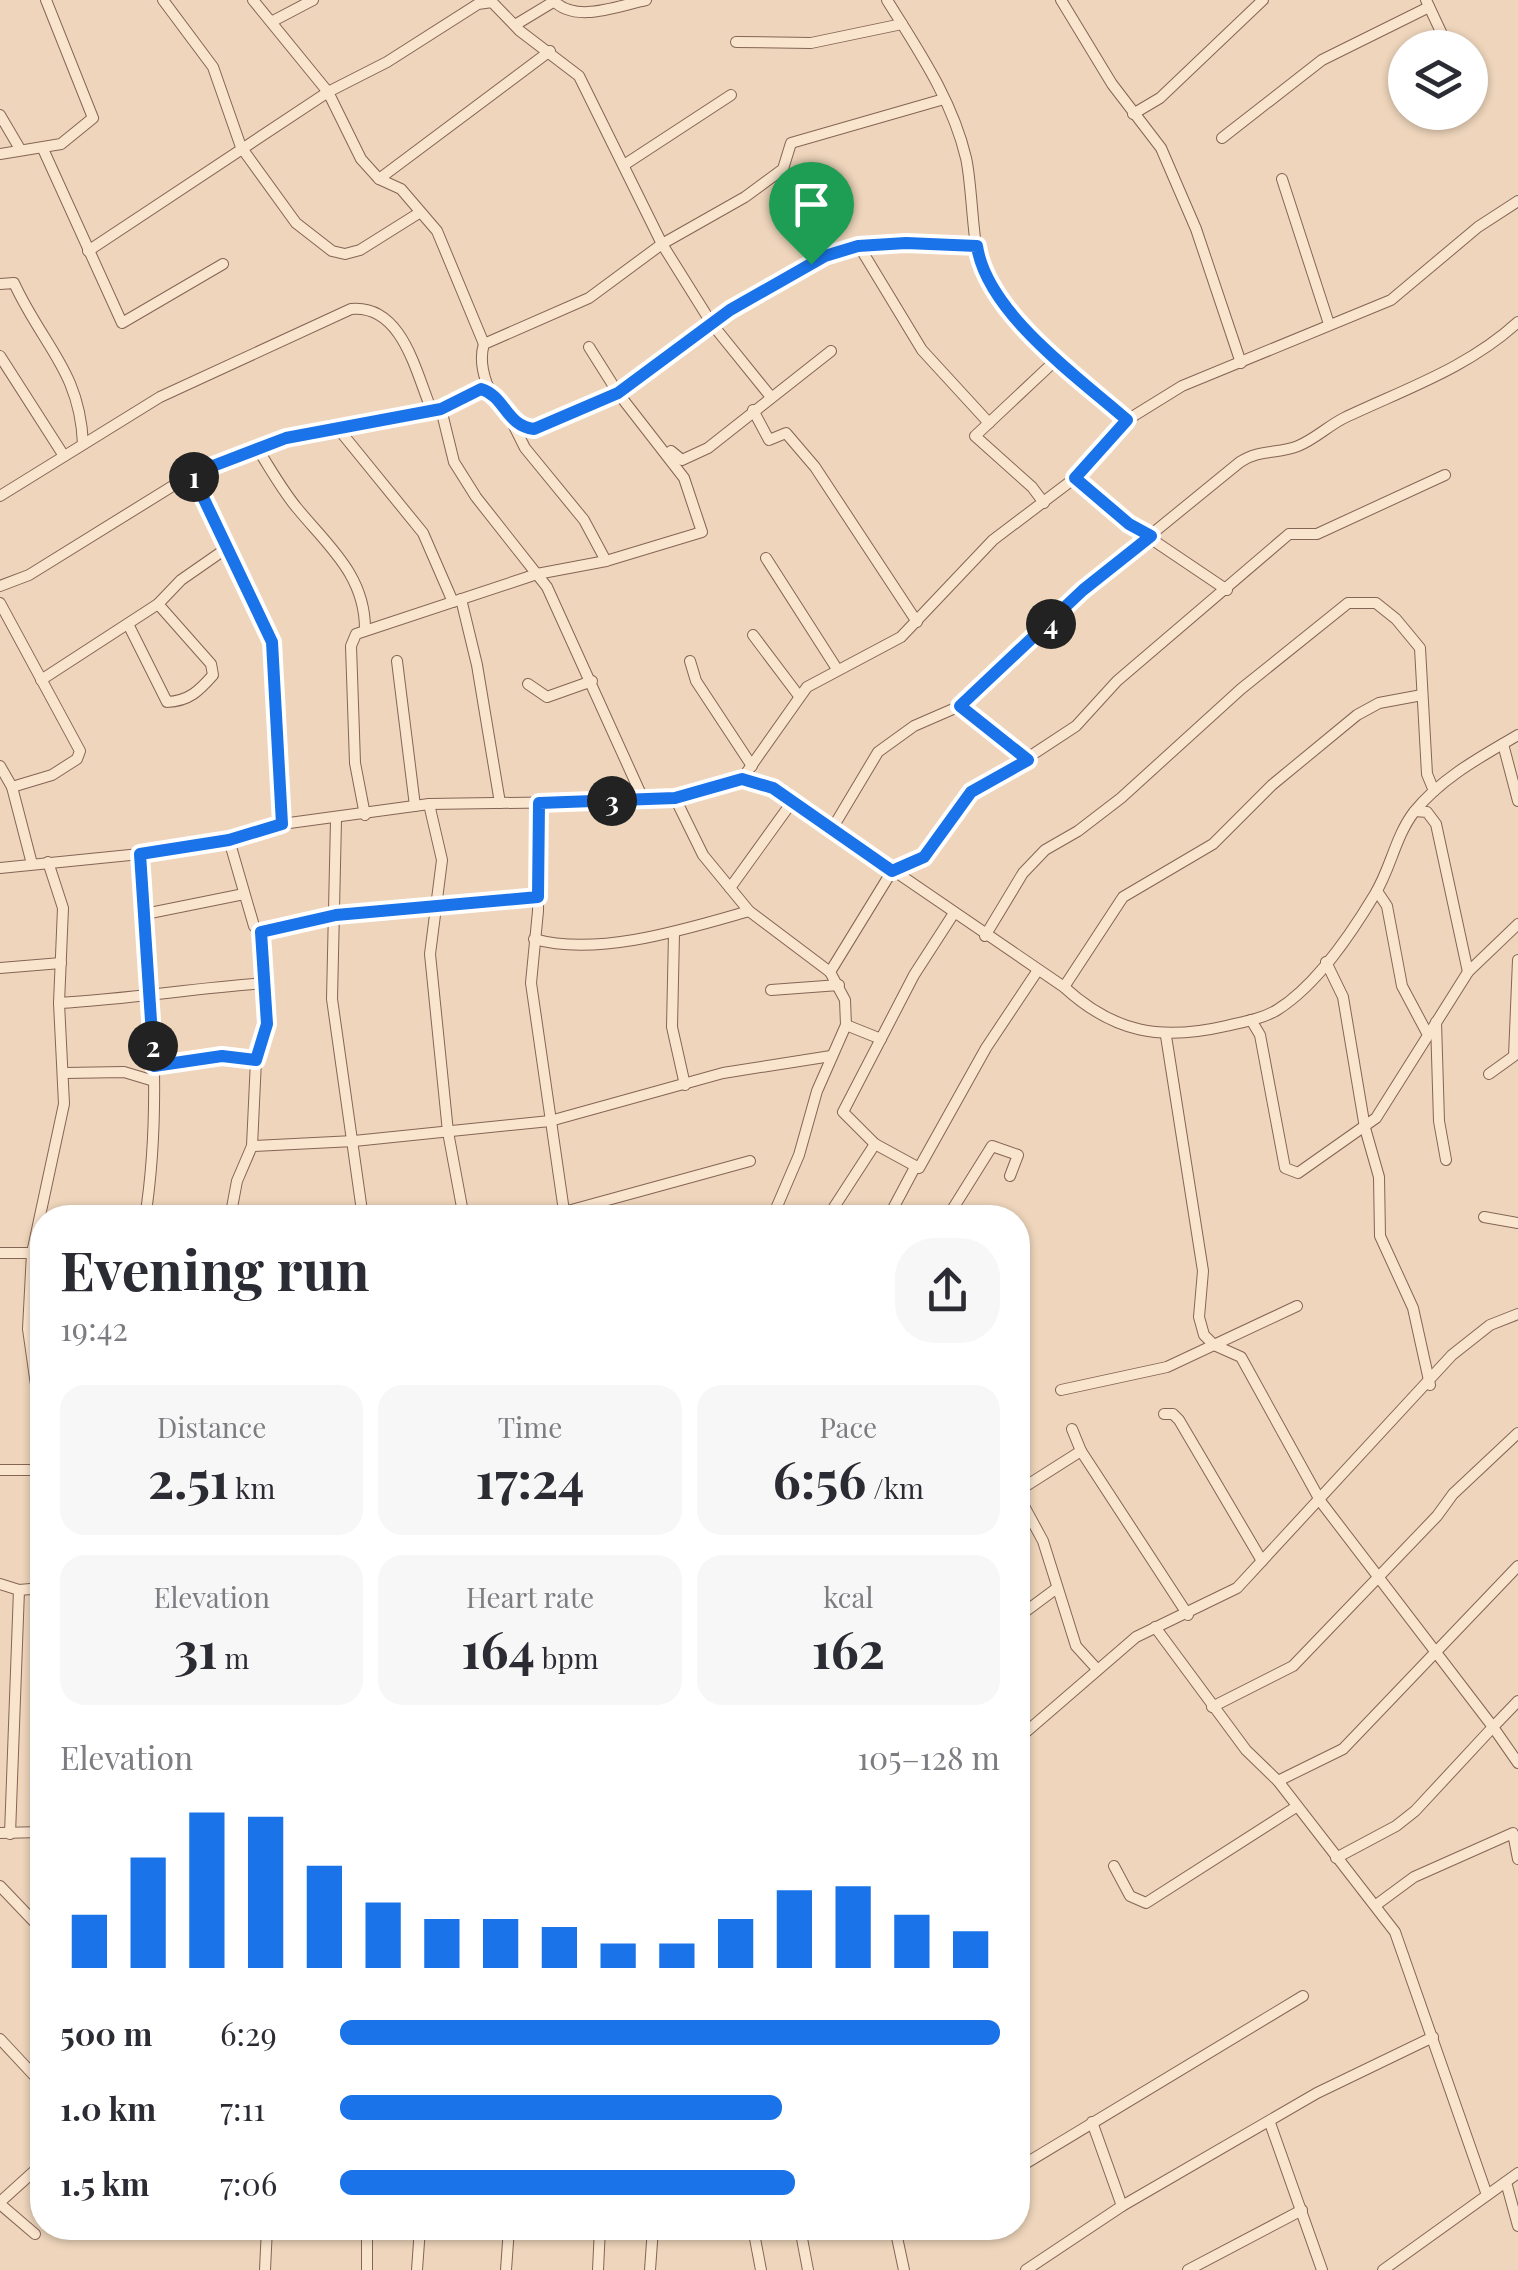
<!DOCTYPE html>
<html lang="en">
<head>
<meta charset="utf-8">
<style>
  body { margin:0; font-family:"Playfair Display",serif; background:#f7f7f7; color:#2b2b33; height:100vh; display:flex; flex-direction:column; font-size:38px; white-space:nowrap }
  * { box-sizing:border-box; margin:0 }
  p { font-size:32px; color:#7c7c81 }
  .icon { flex:none; width:55px; height:55px; fill:none; stroke:currentColor; stroke-width:2; stroke-linecap:round; stroke-linejoin:round }
  .map { position:relative; flex:1; overflow:hidden }
  .sheet { position:absolute; left:30px; top:1205px; width:1000px; height:1035px; display:flex; flex-direction:column; background:#fff; border-radius:40px; box-shadow:0 2px 8px #0004 }
  .sheet>* { flex:none }
  .controls { position:absolute; left:1388px; top:30px; display:grid; gap:20px }
  .controls a { display:grid; place-items:center; width:100px; height:100px; border-radius:50%; background:#fff; box-shadow:0 2px 8px #0004; font-size:50px }
  .pin { position:absolute; display:grid; place-items:center; width:85px; height:85px; color:#fff; margin:-102px -42px; border-radius:50% 50% 50% 0; rotate:-45deg; box-shadow:0 0 10px #0007 }
  .pin .icon { rotate:45deg }
  .km { position:absolute; width:50px; height:50px; margin:-25px; border-radius:50%; background:#222; color:#fff; font-size:28px; line-height:50px; text-align:center }
  .round { display:grid; place-items:center; flex:none; width:105px; height:105px; border-radius:40px; background:#f7f7f7 }
  .summary { display:flex; align-items:center; justify-content:space-between; height:170px; padding:0 30px }
  h1 { font-size:55px; font-weight:700; line-height:75px }
  .metrics { display:grid; grid-template-columns:repeat(3,1fr); gap:15px; height:170px; padding:10px 30px }
  .metrics div { display:grid; align-content:center; border-radius:25px; background:#f7f7f7; text-align:center }
  .metrics b { font-size:50px; font-weight:700 }
  .metrics small { font-size:28px; font-weight:400 }
  .metrics p { font-size:28px }
  .chart { height:280px; padding:20px 30px }
  .chart p { display:flex; justify-content:space-between }
  .chart svg { width:100%; height:180px; margin-top:10px; stroke:#1a73e8; stroke-width:6 }
  ul { padding:0 30px; list-style:none; font-size:32px }
  li { display:grid; grid-template-columns:160px 120px 1fr; align-items:center; height:75px }
  li i { height:25px; border-radius:12px; background:#1a73e8 }
  .map>svg:first-child { display:block }
  .lines { fill:none; stroke-linecap:round; stroke-linejoin:round }
  .street-casing { stroke:#856555; stroke-width:12 }
  .street { stroke:#f9e4ce; stroke-width:10 }
  .route-casing { stroke:#fff; stroke-width:20 }
  .route { stroke:#1a73e8; stroke-width:12 }
</style>
</head>
<body>
<div class="map">
<svg width="1518" height="2270" viewBox="0 0 1518 2270">
  <rect width="100%" height="100%" fill="#eed5bb"/>
  <g class="lines">
    <g class="street-casing">
      <g id="street">
        <polyline points="163,0 213,67 241,147 296,223 332,251 345,254 360,250 419,213"/>
        <polyline points="253,0 328,92 361,159 379,179 401,189 437,231 484,344"/>
        <path d="M553,0C575,24 617,6 646,0"/>
        <path d="M887,0C918,50 952,99 966,158C973,188 972,258 985,279C1019,335 1078,378 1127,420"/>
        <polyline points="1061,0 1112,84 1161,148 1196,229 1241,363"/>
        <polyline points="1426,0 1448,47"/>
        <polyline points="273,21 313,0"/>
        <polyline points="515,25 553,2"/>
        <polyline points="736,42 811,43 902,24"/>
        <path d="M944,99L791,143L783,169L745,197L662,244L589,298L484,344C474,374 501,425 533,429C574,414 616,396 651,372C712,331 767,275 839,250C881,236 934,244 977,247"/>
        <polyline points="1133,114 1160,98 1263,0"/>
        <polyline points="0,115 20,149"/>
        <polyline points="1222,138 1322,60 1429,7"/>
        <polyline points="43,149 122,323 223,264"/>
        <polyline points="0,154 61,144 93,118 46,0"/>
        <polyline points="624,165 731,95"/>
        <polyline points="379,179 550,51"/>
        <polyline points="1282,179 1329,324"/>
        <polyline points="859,246 922,350 989,423"/>
        <polyline points="88,251 328,92 387,62 478,4 492,2 520,31 579,76 662,244 712,324 771,397"/>
        <path d="M0,284L14,283C43,346 80,371 83,444"/>
        <polyline points="0,356 64,456"/>
        <polyline points="441,409 454,462 476,497 547,587 644,801"/>
        <polyline points="753,410 769,440 786,433 815,467 917,622"/>
        <polyline points="512,422 525,448 584,520 606,561"/>
        <polyline points="336,426 423,533 453,602"/>
        <path d="M257,448C270,468 282,490 297,508C328,546 365,575 365,629"/>
        <polyline points="671,451 682,460 708,448 831,351"/>
        <polyline points="192,474 272,642 282,824"/>
        <polyline points="1075,478 1129,524 1227,590"/>
        <path d="M0,496L160,397L351,309C403,304 416,374 432,411"/>
        <polyline points="1044,503 1032,487 975,436 1057,359"/>
        <polyline points="766,558 837,669"/>
        <polyline points="0,586 29,575 192,474 286,438 441,409 486,390"/>
        <polyline points="461,599 477,665 500,803"/>
        <polyline points="0,603 80,751 77,759 52,775 12,787"/>
        <path d="M128,624L167,702C189,701 199,691 213,675L211,664L158,604"/>
        <polyline points="753,635 799,696"/>
        <polyline points="397,661 415,806"/>
        <polyline points="690,661 696,681 752,766"/>
        <polyline points="41,680 158,604 181,580 227,548"/>
        <polyline points="528,684 547,697 592,681"/>
        <polyline points="960,706 1028,760"/>
        <polyline points="1503,744 1518,801"/>
        <polyline points="0,766 12,787 32,864"/>
        <polyline points="742,779 807,687 901,637 993,540 1075,478 1127,420 1182,386 1391,300 1478,227 1518,201"/>
        <polyline points="675,798 703,855 749,911 830,972 845,1000 846,1025 817,1091 799,1155 772,1218"/>
        <polyline points="539,803 538,911 531,983 565,1218"/>
        <polyline points="429,804 442,860 430,954 448,1132 464,1218"/>
        <polyline points="1415,811 1427,812 1436,824 1468,972"/>
        <polyline points="365,815 355,763 351,646 356,634 537,574 606,561 702,532 684,478 618,393 589,347"/>
        <polyline points="336,820 332,999 363,1218"/>
        <path d="M832,829L878,752L914,726L960,706L1083,590L1240,462C1259,449 1279,454 1298,446C1315,439 1328,426 1344,418C1405,389 1468,368 1518,322"/>
        <polyline points="229,840 254,926 265,938 267,1024 256,1060 252,1146 237,1181 230,1218"/>
        <path d="M140,854C149,975 164,1098 145,1218"/>
        <path d="M0,868L140,854L229,840L282,824L429,804L644,801C699,796 717,771 773,788L1064,987C1114,1033 1161,1041 1226,1026C1243,1022 1262,1019 1277,1010C1317,985 1351,934 1375,894C1391,868 1395,837 1414,812C1441,778 1482,756 1518,735"/>
        <polyline points="730,888 792,802"/>
        <polyline points="1377,891 1387,906 1402,986 1427,1033"/>
        <polyline points="954,913 914,975 843,1112 875,1144 919,1168 986,1048 1038,970"/>
        <polyline points="145,914 244,894"/>
        <polyline points="261,932 337,915 538,897"/>
        <polyline points="674,933 672,1027 685,1085"/>
        <polyline points="985,936 1023,873 1045,850 1078,831 1121,798 1241,689 1348,603 1376,603 1396,619 1420,648 1427,774 1434,791"/>
        <path d="M534,939C598,957 686,929 749,911"/>
        <polyline points="1326,962 1343,997 1365,1128 1379,1177 1380,1236 1413,1308 1430,1385"/>
        <polyline points="0,968 61,963"/>
        <polyline points="830,972 892,871 924,857 962,801 1076,726 1117,681 1289,534 1317,534 1445,475"/>
        <polyline points="1064,987 1123,897 1213,844 1272,785 1357,715 1379,703 1422,695"/>
        <polyline points="771,990 839,985"/>
        <path d="M59,1003C129,999 197,988 267,983"/>
        <polyline points="1251,1020 1260,1035 1285,1168 1298,1173 1376,1118 1468,972 1518,924"/>
        <polyline points="1436,1022 1439,1121 1446,1160"/>
        <polyline points="846,1025 881,1039"/>
        <polyline points="1166,1036 1203,1271 1199,1317 1204,1335 1214,1345 1241,1357 1321,1502 1493,1727 1415,1811 1396,1826 1336,1858"/>
        <polyline points="153,1066 222,1056 256,1060"/>
        <polyline points="65,1073 124,1072 154,1081"/>
        <polyline points="1489,1074 1514,1056 1518,960"/>
        <polyline points="252,1146 354,1141 550,1121 723,1073 831,1056"/>
        <polyline points="564,1212 750,1161"/>
        <polyline points="1484,1217 1518,1223"/>
        <polyline points="827,1218 875,1144"/>
        <polyline points="888,1218 914,1169"/>
        <polyline points="947,1218 992,1146 1018,1155 1010,1176"/>
        <polyline points="0,1253 32,1253"/>
        <polyline points="1061,1390 1167,1367 1297,1306"/>
        <polyline points="1164,1414 1173,1414 1179,1420 1262,1561"/>
        <polyline points="42,1427 28,1329 32,1253 64,1104 59,1003 63,908 48,862"/>
        <polyline points="1072,1429 1081,1451 1188,1615"/>
        <polyline points="0,1470 42,1470"/>
        <polyline points="1018,1491 1081,1451"/>
        <polyline points="1018,1495 1043,1541 1076,1646 1096,1668"/>
        <polyline points="0,1584 19,1590 42,1588"/>
        <polyline points="1018,1617 1057,1588"/>
        <polyline points="1155,1627 1246,1750 1278,1781 1395,1932 1487,2195"/>
        <polyline points="1518,1701 1493,1727 1518,1763"/>
        <polyline points="1212,1707 1293,1666 1437,1516 1453,1494 1518,1433"/>
        <polyline points="1018,1739 1136,1637 1237,1588 1452,1355 1490,1325 1518,1314"/>
        <polyline points="1278,1781 1343,1749 1518,1566"/>
        <polyline points="0,1833 42,1832"/>
        <polyline points="10,1834 19,1590"/>
        <polyline points="1114,1866 1130,1896 1146,1903 1296,1807"/>
        <polyline points="0,1886 42,1930"/>
        <polyline points="1376,1905 1414,1877 1513,1833 1518,1859"/>
        <polyline points="0,2039 42,2084"/>
        <polyline points="1092,2122 1122,2206"/>
        <polyline points="1270,2123 1322,2270"/>
        <polyline points="1018,2168 1303,1996"/>
        <polyline points="1506,2182 1518,2226"/>
        <polyline points="0,2202 42,2164"/>
        <polyline points="0,2204 35,2234"/>
        <polyline points="193,2228 208,2228"/>
        <polyline points="367,2228 367,2270"/>
        <polyline points="753,2228 761,2270"/>
        <polyline points="800,2228 808,2270"/>
        <polyline points="895,2228 904,2270"/>
        <polyline points="265,2270 267,2228"/>
        <polyline points="417,2270 420,2228"/>
        <polyline points="506,2270 509,2228"/>
        <polyline points="598,2270 600,2228"/>
        <polyline points="650,2270 653,2228"/>
        <polyline points="1026,2270 1122,2206 1317,2093 1433,2037"/>
        <polyline points="1188,2270 1302,2210"/>
        <polyline points="1383,2270 1518,2173"/>
      </g>
    </g>
    <use href="#street" class="street"/>
  </g>
  <g class="lines">
    <g class="route-casing">
      <path id="route" d="M906,243L977,246C987,313 1078,377 1127,420L1075,478L1129,524L1151,536L1083,590L960,706L1028,760L971,792L924,857L892,871L773,788L742,779L675,798L539,803L538,897L336,915L261,932L267,1024L256,1060L222,1056L154,1066L140,854L229,840L282,824L272,642L192,474L286,438L441,409L481,389C505,396 506,426 534,429L618,393L730,310L825,256L858,246Z"/>
    </g>
    <use href="#route" class="route"/>
  </g>
</svg>
<div class="controls">
<a><svg class="icon" aria-label="layers" viewBox="0 0 24 24"><path d="M12 4l9 5-9 5-9-5zM3 14l9 5 9-5"/></svg></a>
</div>
<div class="pin" style="left:811px;top:264px;background:#1e9e55"><svg class="icon" aria-label="arrive" viewBox="0 0 24 24"><path d="M6 21V4h12l-3 4 3 4H6"/></svg></div>
<b class="km" style="left:194px;top:477px">1</b>
<b class="km" style="left:153px;top:1046px">2</b>
<b class="km" style="left:612px;top:801px">3</b>
<b class="km" style="left:1051px;top:624px">4</b>
<section class="sheet">
<div class="summary"><div><h1>Evening run</h1><p>19:42</p></div><a class="round"><svg class="icon" aria-label="share" viewBox="0 0 24 24"><path d="M12 15V3M7 8l5-5 5 5M5 13v7h14v-7"/></svg></a></div>
<div class="metrics">
<div><p>Distance</p><b>2.51<small> km</small></b></div>
<div><p>Time</p><b>17:24</b></div>
<div><p>Pace</p><b>6:56<small> /km</small></b></div>
</div>
<div class="metrics">
<div><p>Elevation</p><b>31<small> m</small></b></div>
<div><p>Heart rate</p><b>164<small> bpm</small></b></div>
<div><p>kcal</p><b>162</b></div>
</div>
<div class="chart"><p><span>Elevation</span>105–128 m</p>
<svg viewBox="0 0 160 44" preserveAspectRatio="none"><path d="M5 44V31M15 44V17M25 44V6M35 44V7M45 44V19M55 44V28M65 44V32M75 44V32M85 44V34M95 44V38M105 44V38M115 44V32M125 44V25M135 44V24M145 44V31M155 44V35"/></svg>
</div>
<ul>
<li><b>500 m</b>6:29<i style="width:100%"></i></li>
<li><b>1.0 km</b>7:11<i style="width:67%"></i></li>
<li><b>1.5 km</b>7:06<i style="width:69%"></i></li>
</ul>
</section>
</div>
</body>
</html>
